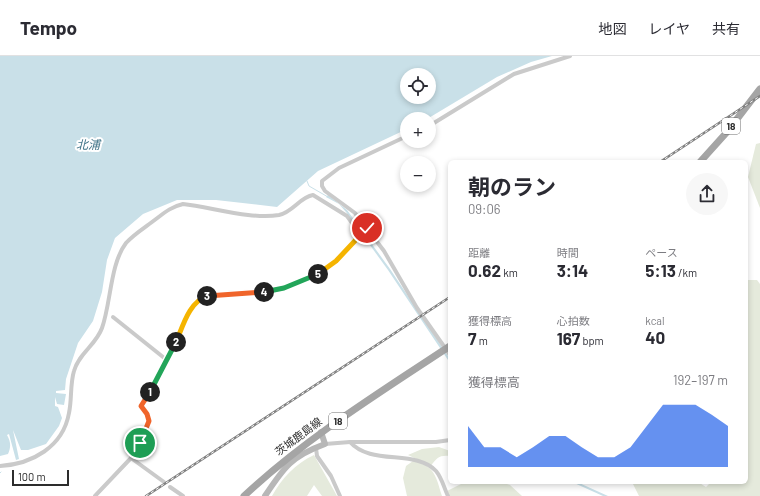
<!DOCTYPE html>
<html lang="ja">
<head>
<meta charset="utf-8">
<style>
  body { margin:0; font-family:Barlow,"Noto Sans JP",sans-serif; background:#f7f7f7; color:#2b2b33; height:100vh; display:flex; flex-direction:column; font-size:15px; white-space:nowrap }
  * { box-sizing:border-box; margin:0 }
  p { font-size:13px; color:#7c7c81 }
  .icon { flex:none; width:22px; height:22px; fill:none; stroke:currentColor; stroke-width:2; stroke-linecap:round; stroke-linejoin:round }
  .map { position:relative; flex:1; overflow:hidden }
  .panel { position:absolute; left:448px; top:104px; width:300px; height:324px; display:flex; flex-direction:column; background:#fff; border-radius:6px; box-shadow:0 2px 6px #0003 }
  .panel>* { flex:none }
  .tools { position:absolute; left:400px; top:12px; display:grid; gap:8px }
  .tools a { display:grid; place-items:center; width:36px; height:36px; border-radius:50%; background:#fff; box-shadow:0 2px 6px #0003; font-size:20px }
  .scale { position:absolute; left:12px; bottom:10px; width:57px; box-sizing:border-box; padding-left:4px; border:2px solid #2d2d2d; border-top:0; font-size:11px; line-height:14px; white-space:nowrap; color:#2d2d2d; -webkit-text-stroke:3px #fff; paint-order:stroke }
  .pin { position:absolute; display:grid; place-items:center; width:34px; height:34px; color:#fff; margin:-17px; border:2px solid #fff; border-radius:50%; box-shadow:0 1px 4px #0007 }
  .km { position:absolute; width:20px; height:20px; margin:-10px; border-radius:50%; background:#222; color:#fff; font-size:11px; line-height:20px; text-align:center }
  .round { display:grid; place-items:center; flex:none; width:42px; height:42px; border-radius:21px; background:#f7f7f7 }
  .head { display:flex; align-items:center; justify-content:space-between; height:68px; padding:0 20px }
  h1 { font-size:22px; font-weight:700; line-height:30px }
  .figures { display:grid; grid-template-columns:repeat(3,1fr); gap:6px; height:68px; padding:4px 20px }
  .figures div { display:grid; align-content:center }
  .figures b { font-size:17px; font-weight:700 }
  .figures small { font-size:11px; font-weight:400 }
  .figures p { font-size:11px }
  .chart { height:112px; padding:8px 20px }
  .chart p { display:flex; justify-content:space-between }
  .chart svg { width:100%; height:72px; margin-top:4px; fill:#2563eb; opacity:.7 }
  header { display:flex; align-items:center; gap:24px; box-sizing:border-box; height:56px; padding:0 20px; background:#fff; border-bottom:1px solid #e1e1e2 }
  header strong { font-size:19px }
  nav { display:flex; gap:22px; margin-inline-start:auto; font-size:14px }
  .map>svg:first-child { display:block }
  .green { fill:#e5eadc }
  .water { fill:#c9e0e8; fill-rule:evenodd }
  .lines { fill:none; stroke-linecap:round; stroke-linejoin:round }
  .stream { stroke:#c9e0e8; stroke-width:1 }
  .street { stroke:#cacaca; stroke-width:4 }
  .secondary { stroke:#b7b7b7; stroke-width:6 }
  .primary { stroke:#a5a5a5; stroke-width:7 }
  .rail-casing { stroke:#828282; stroke-width:2.5 }
  .rail { stroke:#fff; stroke-width:1; stroke-dasharray:3; stroke-linecap:butt }
  .split-1-casing { stroke:#fff; stroke-width:8 }
  .split-2-casing { stroke:#fff; stroke-width:8 }
  .split-3-casing { stroke:#fff; stroke-width:8 }
  .split-4-casing { stroke:#fff; stroke-width:8 }
  .split-5-casing { stroke:#fff; stroke-width:8 }
  .split-6-casing { stroke:#fff; stroke-width:8 }
  .split-1 { stroke:#f0652b; stroke-width:5 }
  .split-2 { stroke:#22a559; stroke-width:5 }
  .split-3 { stroke:#f5b400; stroke-width:5 }
  .split-4 { stroke:#f0652b; stroke-width:5 }
  .split-5 { stroke:#22a559; stroke-width:5 }
  .split-6 { stroke:#f5b400; stroke-width:5 }
  .labels { text-anchor:middle; dominant-baseline:central; stroke-width:4; stroke-linejoin:round; paint-order:stroke }
  .shield { fill:#fff; stroke:#6c6c6c; stroke-width:1 }
  .shield-label { font-size:10px; font-weight:bold; fill:#2d2d2d }
  .street-label { font-size:11px; fill:#2d2d2d; stroke:#fff }
  .water-label { font-size:12px; font-style:italic; fill:#427589; stroke:#fff }
</style>
</head>
<body>
<header>
<strong>Tempo</strong>
<nav><a>地図</a><a>レイヤ</a><a>共有</a></nav>
</header>
<div class="map">
<svg width="760" height="440" viewBox="0 0 760 440">
  <rect width="100%" height="100%" fill="#fff"/>
  <g class="green">
    <polygon points="760,87 760,152 748,121 756,88"/>
    <polygon points="746,224 757,224 760,228 760,440 639,440 632,426 698,426 706,431 711,426 746,426"/>
    <path d="M439,391L450,395V400C440,399 437,401 431,410L408,399L422,393Z"/>
    <path d="M314,399L337,440H322L314,429L307,440H272C282,422 295,408 314,399Z"/>
    <path d="M413,405C435,409 436,421 442,440H407L403,422L406,410Z"/>
    <polygon points="465,426 501,426 510,429 522,440 450,440 447,435"/>
  </g>
  <g class="water">
    <path d="M0,0H552L531,6L497,21L427,63H407V73L318,115L277,151L216,144H177L143,158L115,182L107,204L102,236L93,265L78,287L66,323L65,334L56,335V337L66,338L64,349L57,348L55,341V350L58,351L62,362L59,370L46,388L28,394H21L13,374L19,403L16,404L9,378L7,379C11,386 11,391 8,398L0,400ZM407,19H429V41H407Z"/>
    <polygon points="328,139 347,154 390,213 450,303 450,307 388,214 346,156 339,148 326,141"/>
    <polygon points="572,426 577,426 608,440 603,440"/>
  </g>
  <g class="lines">
    <g class="stream">
      <polyline points="307,125 309,130 328,141"/>
      <polyline points="0,417 1,416"/>
    </g>
    <g class="street">
      <polyline points="429,70 514,18 570,0"/>
      <polyline points="407,80 339,112 322,125 322,130 325,135 355,157 384,195 417,252 450,299"/>
      <polyline points="113,261 168,305"/>
      <path d="M350,386C371,410 416,393 436,415C442,422 444,432 448,440"/>
      <polyline points="325,388 350,386 436,386 450,384"/>
      <polyline points="316,392 317,400 331,420 340,440"/>
      <polyline points="131,402 164,426"/>
      <path d="M0,410C32,408 63,391 69,357C72,343 70,328 74,315C79,297 96,289 102,272C111,247 110,208 126,187C133,179 144,172 152,166C163,158 170,151 183,148C211,151 252,164 279,159C293,156 300,141 313,139L347,160L360,178"/>
      <polyline points="170,431 183,440"/>
      <path d="M95,440L131,402L140,387L149,365L147,358L141,350C150,336 160,321 167,306C176,289 184,255 199,244C212,233 264,238 285,232C310,225 334,210 351,191C357,184 360,178 367,172"/>
    </g>
    <path class="secondary" d="M265,440C284,411 292,400 325,388L321,376"/>
    <g class="primary">
      <polyline points="700,106 727,76 760,33"/>
      <path d="M244,440C306,382 379,337 450,290"/>
    </g>
    <g class="rail-casing">
      <g id="rail">
        <polyline points="660,106 760,40"/>
        <polyline points="146,440 450,241"/>
      </g>
    </g>
    <use href="#rail" class="rail"/>
  </g>
  <g class="lines">
    <g class="split-1-casing">
      <polyline id="split-1" points="140,387 149,365 147,358 141,350 150,336"/>
    </g>
    <g class="split-2-casing">
      <polyline id="split-2" points="150,336 176,286"/>
    </g>
    <g class="split-3-casing">
      <path id="split-3" d="M176,286C183,270 189,246 207,240"/>
    </g>
    <g class="split-4-casing">
      <polyline id="split-4" points="207,240 264,236"/>
    </g>
    <g class="split-5-casing">
      <polyline id="split-5" points="264,236 284,232 318,218"/>
    </g>
    <g class="split-6-casing">
      <polyline id="split-6" points="318,218 336,205 367,172"/>
    </g>
    <use href="#split-1" class="split-1"/>
    <use href="#split-2" class="split-2"/>
    <use href="#split-3" class="split-3"/>
    <use href="#split-4" class="split-4"/>
    <use href="#split-5" class="split-5"/>
    <use href="#split-6" class="split-6"/>
  </g>
  <g class="labels">
    <g class="shield">
      <rect x="722" y="62" width="18" height="16" rx="3"/>
      <rect x="329" y="357" width="18" height="16" rx="3"/>
    </g>
    <g class="shield-label">
      <text x="731" y="70">18</text>
      <text x="338" y="365">18</text>
    </g>
    <g class="street-label">
      <text transform="translate(298 380) rotate(-37)">茨城鹿島線</text>
    </g>
    <g class="water-label">
      <text x="88" y="88">北浦</text>
    </g>
  </g>
</svg>
<div class="tools">
<a><svg class="icon" aria-label="locate" viewBox="0 0 24 24"><circle cx="12" cy="12" r="6"/><path d="M12 2v4M12 18v4M2 12h4M18 12h4"/></svg></a>
<a>+</a>
<a>−</a>
</div>
<div class="scale">100 m</div>
<div class="pin" style="left:140px;top:387px;background:#1e9e55"><svg class="icon" aria-label="arrive" viewBox="0 0 24 24"><path d="M6 21V4h12l-3 4 3 4H6"/></svg></div>
<div class="pin" style="left:367px;top:172px;background:#d93025"><svg class="icon" aria-label="check" viewBox="0 0 24 24"><path d="M5 12l5 5 9-10"/></svg></div>
<b class="km" style="left:150px;top:336px">1</b>
<b class="km" style="left:176px;top:286px">2</b>
<b class="km" style="left:207px;top:240px">3</b>
<b class="km" style="left:264px;top:236px">4</b>
<b class="km" style="left:318px;top:218px">5</b>
<section class="panel">
<div class="head"><div><h1>朝のラン</h1><p>09:06</p></div><a class="round"><svg class="icon" aria-label="share" viewBox="0 0 24 24"><path d="M12 15V3M7 8l5-5 5 5M5 13v7h14v-7"/></svg></a></div>
<div class="figures">
<div><p>距離</p><b>0.62<small> km</small></b></div>
<div><p>時間</p><b>3:14</b></div>
<div><p>ペース</p><b>5:13<small> /km</small></b></div>
</div>
<div class="figures">
<div><p>獲得標高</p><b>7<small> m</small></b></div>
<div><p>心拍数</p><b>167<small> bpm</small></b></div>
<div><p>kcal</p><b>40</b></div>
</div>
<div class="chart"><p><span>獲得標高</span>192–197 m</p>
<svg viewBox="0 0 160 44" preserveAspectRatio="none"><path d="M0 44V19L10 32L20 32L30 38L40 32L50 25L60 25L70 32L80 38L90 38L100 32L110 19L120 6L130 6L140 6L150 12L160 19V44z"/></svg>
</div>
</section>
</div>
</body>
</html>
